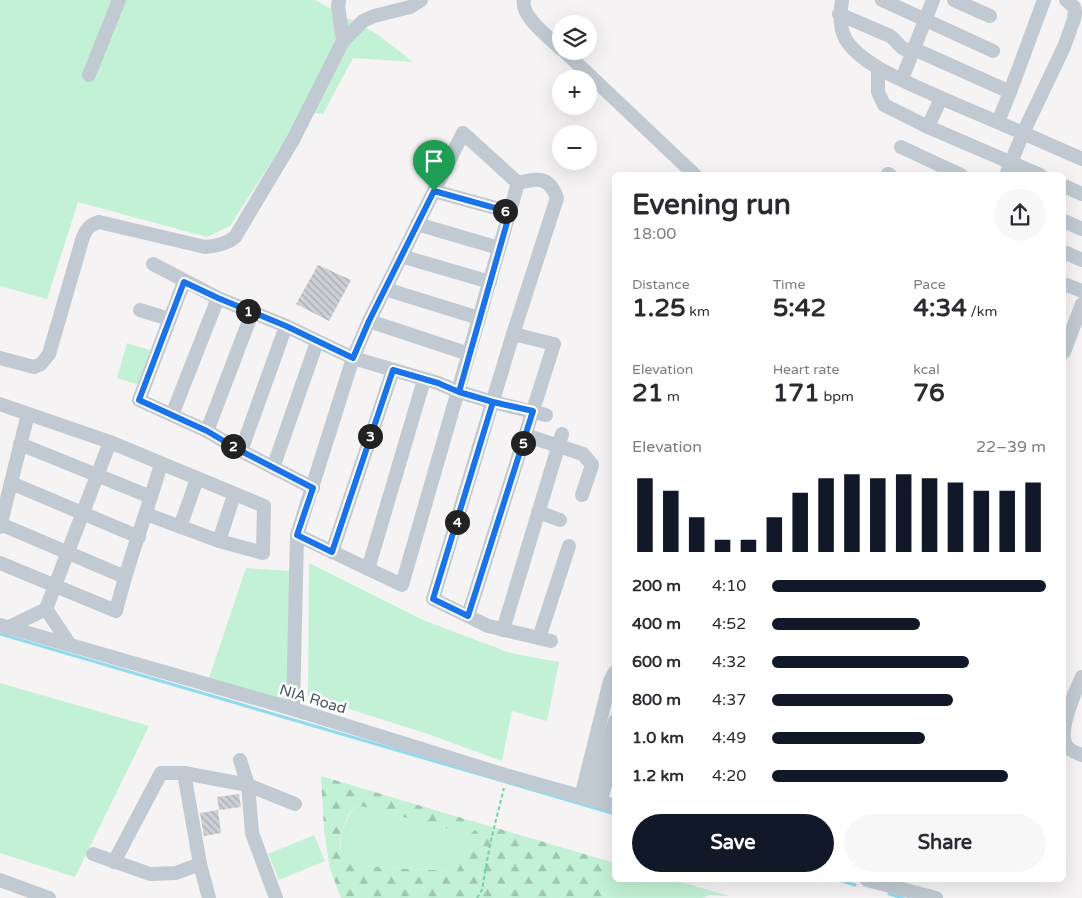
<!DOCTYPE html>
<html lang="en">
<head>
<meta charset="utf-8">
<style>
  body { margin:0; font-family:"Varela Round",sans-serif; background:#f7f7f7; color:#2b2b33; height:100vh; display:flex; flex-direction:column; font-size:19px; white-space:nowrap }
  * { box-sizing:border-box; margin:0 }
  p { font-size:16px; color:#7c7c81 }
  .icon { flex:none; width:28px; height:28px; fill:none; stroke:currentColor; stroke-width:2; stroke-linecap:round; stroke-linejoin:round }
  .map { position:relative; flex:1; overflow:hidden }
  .side { position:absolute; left:612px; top:172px; width:454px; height:710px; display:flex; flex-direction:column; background:#fff; border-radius:8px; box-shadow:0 5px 20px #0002 }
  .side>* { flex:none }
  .tools { position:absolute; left:552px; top:15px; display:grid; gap:10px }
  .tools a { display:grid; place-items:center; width:45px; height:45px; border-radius:50%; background:#fff; box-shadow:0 5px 20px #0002; font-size:25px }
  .pin { position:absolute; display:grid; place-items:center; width:42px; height:42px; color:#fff; margin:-51px -21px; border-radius:50% 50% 50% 0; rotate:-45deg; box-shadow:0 0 5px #0007 }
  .pin .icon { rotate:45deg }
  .km { position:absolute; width:25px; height:25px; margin:-12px; border-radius:50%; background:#222; color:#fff; font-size:14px; line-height:25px; text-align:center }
  .round { display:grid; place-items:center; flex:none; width:52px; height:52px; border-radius:26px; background:#f7f7f7 }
  .summary { display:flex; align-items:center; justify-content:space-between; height:85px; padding:0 20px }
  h1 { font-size:28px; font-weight:800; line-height:38px }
  .metrics { display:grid; grid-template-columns:repeat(3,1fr); gap:8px; height:85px; padding:5px 20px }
  .metrics div { display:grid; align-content:center }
  .metrics b { font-size:25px; font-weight:800 }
  .metrics small { font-size:14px; font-weight:400 }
  .metrics p { font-size:14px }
  .chart { height:140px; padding:10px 20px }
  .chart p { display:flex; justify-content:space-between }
  .chart svg { width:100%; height:90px; margin-top:5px; stroke:#111827; stroke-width:6 }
  .button { display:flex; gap:10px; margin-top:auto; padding:10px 20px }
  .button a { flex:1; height:58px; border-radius:30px; background:#111827; color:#fff; font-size:20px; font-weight:800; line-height:58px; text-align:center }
  .button a+a { background:#f7f7f7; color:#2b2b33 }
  ul { padding:0 20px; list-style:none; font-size:16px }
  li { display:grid; grid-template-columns:80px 60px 1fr; align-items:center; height:38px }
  li i { height:12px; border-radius:6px; background:#111827 }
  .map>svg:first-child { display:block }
  .grass { fill:#c3f1d5 }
  .forest { fill:url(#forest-firs) }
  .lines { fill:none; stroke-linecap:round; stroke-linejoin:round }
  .stream { stroke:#90daee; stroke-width:3 }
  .building { fill:url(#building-back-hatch) }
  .path { stroke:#7ad0a6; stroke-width:2; stroke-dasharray:4 2.5; stroke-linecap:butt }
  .minor { stroke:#c1cad2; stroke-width:14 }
  .route-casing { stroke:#fff; stroke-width:10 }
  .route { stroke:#1a73e8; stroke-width:6 }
  .labels { text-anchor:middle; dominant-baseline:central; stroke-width:5; stroke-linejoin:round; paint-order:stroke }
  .street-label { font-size:15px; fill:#4a5661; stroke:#fff }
</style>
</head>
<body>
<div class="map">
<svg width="1082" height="898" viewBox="0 0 1082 898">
  <defs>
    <pattern id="forest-firs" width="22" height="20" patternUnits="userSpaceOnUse" patternTransform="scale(1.25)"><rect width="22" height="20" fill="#c3f1d5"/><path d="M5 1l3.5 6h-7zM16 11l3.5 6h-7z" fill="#a0c6b0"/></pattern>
    <pattern id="building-back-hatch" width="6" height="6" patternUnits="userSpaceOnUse" patternTransform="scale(1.25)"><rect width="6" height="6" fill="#cdcfd5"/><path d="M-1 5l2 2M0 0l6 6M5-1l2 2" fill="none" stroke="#a8abb0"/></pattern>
  </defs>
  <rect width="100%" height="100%" fill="#f5f3f3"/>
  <g class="grass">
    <polygon points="0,0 315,0 377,34 413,62 353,58 323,114 304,111 230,226 207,237 78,202 47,299 0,286"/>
    <polygon points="127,343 150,350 139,385 117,378"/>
    <polygon points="309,563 423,620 510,653 559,662 547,721 512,711 502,761 428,734 308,696"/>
    <polygon points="246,568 289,571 288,704 209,678"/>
    <polygon points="0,683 149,726 75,877 0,853"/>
    <path d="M357,805L461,832L465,819L493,827L492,832L466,852L457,871L382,868L346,860L342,857C338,838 344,819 357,805Z"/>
    <polygon points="314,835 325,861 279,880 268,854"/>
    <polygon points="608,873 615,874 615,880 674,880 729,896 709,895 703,898 604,898"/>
  </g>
  <path class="forest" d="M321,776L465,819L461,832L357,805C354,808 351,811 349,814C342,825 335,852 346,860L382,868L457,871L466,852L463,841L475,830L492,832L493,827L615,863V874L608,873L604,898H341L330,869L324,830Z"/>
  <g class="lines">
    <g class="stream">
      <polyline points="0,634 615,814"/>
      <polyline points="839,880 855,885"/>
      <polyline points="889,894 903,898"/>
    </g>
  </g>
  <g class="building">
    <polygon points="318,265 351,280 329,321 296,304"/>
    <polygon points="239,794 241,807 219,810 217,797"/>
    <polygon points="218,810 221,833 204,836 200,813"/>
  </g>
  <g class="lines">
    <polyline class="path" points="477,898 482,890 490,844 504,788"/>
    <g class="minor">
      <polyline points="339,0 338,6 343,41"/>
      <path d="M524,0C520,16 550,38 561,49"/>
      <path d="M842,0C840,12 839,26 845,38C859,65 914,85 941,98"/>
      <polyline points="882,0 993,51"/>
      <polyline points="954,0 990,16"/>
      <polyline points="1066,0 1074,7 1075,12 1074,19 1064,47 1023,133 1082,159"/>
      <path d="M839,14L890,36C899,42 901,53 914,49L1010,92L998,122"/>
      <polyline points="564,51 695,175"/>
      <polyline points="878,69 878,92 884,105 928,127"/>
      <polyline points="89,75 119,0"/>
      <polyline points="902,79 933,0"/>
      <polyline points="1010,92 1044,0"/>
      <polyline points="901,147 961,175"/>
      <polyline points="888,174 890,175"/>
      <polyline points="1006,175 1023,133 941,98 928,127 1040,175"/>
      <path d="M518,183C538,178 549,176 557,198L513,334L433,599L488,626L551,641"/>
      <polyline points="1064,186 1082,194"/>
      <polyline points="434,191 510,212"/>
      <polyline points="1064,221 1082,229"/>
      <polyline points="417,224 499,248"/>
      <polyline points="1064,252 1082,260"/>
      <polyline points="401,256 490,282"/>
      <polyline points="153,264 218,298 286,326 353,358 438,383 459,392 493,402 546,415"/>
      <polyline points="184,282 139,400 207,431 241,451 313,488"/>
      <polyline points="1064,284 1082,291"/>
      <polyline points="385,289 479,318"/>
      <polyline points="140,310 169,319"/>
      <polyline points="369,321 469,354"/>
      <polyline points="1064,352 1082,304"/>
      <path d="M0,358L34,367L41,364L49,354L83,237C87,228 90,225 99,222L205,247C216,246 227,244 235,237L293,140L343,41L363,21L374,16L410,7L421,0"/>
      <polyline points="0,404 110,442 264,506 263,553 219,541 146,514"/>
      <polyline points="172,415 218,298"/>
      <polyline points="207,431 252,313"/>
      <polyline points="525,435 583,454 592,465 582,495"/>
      <polyline points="20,444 151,497"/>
      <polyline points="241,451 286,326"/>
      <polyline points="273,468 317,342"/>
      <polyline points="11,483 139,537"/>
      <polyline points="538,512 560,520"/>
      <polyline points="0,524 125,577"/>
      <polyline points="0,527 28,414"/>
      <polyline points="180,527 197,479"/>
      <polyline points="297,535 402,585 518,183"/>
      <polyline points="219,541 234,495"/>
      <polyline points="332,552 393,370"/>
      <path d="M0,563L116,611C128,561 147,513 161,464"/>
      <polyline points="368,569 424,380"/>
      <polyline points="46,609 110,442"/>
      <polyline points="468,616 554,344 513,334"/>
      <polyline points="0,625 293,709 505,775 615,806"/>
      <polyline points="7,628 46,609 70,645"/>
      <polyline points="503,630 562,434"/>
      <polyline points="539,638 569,546"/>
      <path d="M1082,677C1075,691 1058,730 1066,745C1069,750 1076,753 1082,755"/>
      <polyline points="293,709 297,535 353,358 369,321 463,133 518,183"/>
      <polyline points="240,760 248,785 252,833 276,898"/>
      <polyline points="184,773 200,864 209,898"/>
      <polyline points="581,797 610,681 615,672"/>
      <polyline points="590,799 615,721"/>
      <polyline points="600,802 615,753"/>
      <polyline points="93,854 150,874 176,873 200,864"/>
      <polyline points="114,862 161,773 184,773 248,785 295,804"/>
      <polyline points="0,880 49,898"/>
      <polyline points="867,880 936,898"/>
    </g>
  </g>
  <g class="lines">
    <g class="route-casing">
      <polyline id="route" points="434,191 369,321 353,358 286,326 218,298 184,282 139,400 207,431 241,451 313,488 297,535 332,552 393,370 438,383 459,392 493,402 433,599 468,616 533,411 493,402 459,392 510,212 434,191"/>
    </g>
    <use href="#route" class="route"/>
  </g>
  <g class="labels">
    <g class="street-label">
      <text transform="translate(313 699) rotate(17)">NIA Road</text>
    </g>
  </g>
</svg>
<div class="tools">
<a><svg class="icon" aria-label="layers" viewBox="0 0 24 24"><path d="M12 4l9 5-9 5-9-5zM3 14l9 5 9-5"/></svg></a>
<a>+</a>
<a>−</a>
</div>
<div class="pin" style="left:434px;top:191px;background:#1e9e55"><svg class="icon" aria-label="arrive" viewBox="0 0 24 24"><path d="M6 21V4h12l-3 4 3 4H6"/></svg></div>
<b class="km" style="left:248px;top:311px">1</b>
<b class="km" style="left:233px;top:446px">2</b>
<b class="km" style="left:370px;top:436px">3</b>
<b class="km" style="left:457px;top:522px">4</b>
<b class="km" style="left:523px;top:443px">5</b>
<b class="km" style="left:505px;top:211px">6</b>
<section class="side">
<div class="summary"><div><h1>Evening run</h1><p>18:00</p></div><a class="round"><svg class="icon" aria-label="share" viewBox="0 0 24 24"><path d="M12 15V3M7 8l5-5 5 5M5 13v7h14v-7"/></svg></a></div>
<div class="metrics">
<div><p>Distance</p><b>1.25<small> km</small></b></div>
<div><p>Time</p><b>5:42</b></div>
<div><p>Pace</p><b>4:34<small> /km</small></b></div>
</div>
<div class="metrics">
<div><p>Elevation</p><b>21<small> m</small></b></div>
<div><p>Heart rate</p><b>171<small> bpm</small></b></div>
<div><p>kcal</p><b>76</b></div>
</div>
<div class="chart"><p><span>Elevation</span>22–39 m</p>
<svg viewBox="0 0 160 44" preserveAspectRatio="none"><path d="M5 44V8M15 44V14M25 44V27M35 44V38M45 44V38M55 44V27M65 44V15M75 44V8M85 44V6M95 44V8M105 44V6M115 44V8M125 44V10M135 44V14M145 44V14M155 44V10"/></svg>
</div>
<ul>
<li><b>200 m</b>4:10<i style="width:100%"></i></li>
<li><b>400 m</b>4:52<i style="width:54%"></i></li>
<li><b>600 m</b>4:32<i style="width:72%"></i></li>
<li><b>800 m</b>4:37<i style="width:66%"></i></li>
<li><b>1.0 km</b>4:49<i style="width:56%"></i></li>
<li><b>1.2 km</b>4:20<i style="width:86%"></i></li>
</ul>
<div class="button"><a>Save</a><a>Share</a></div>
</section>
</div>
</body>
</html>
